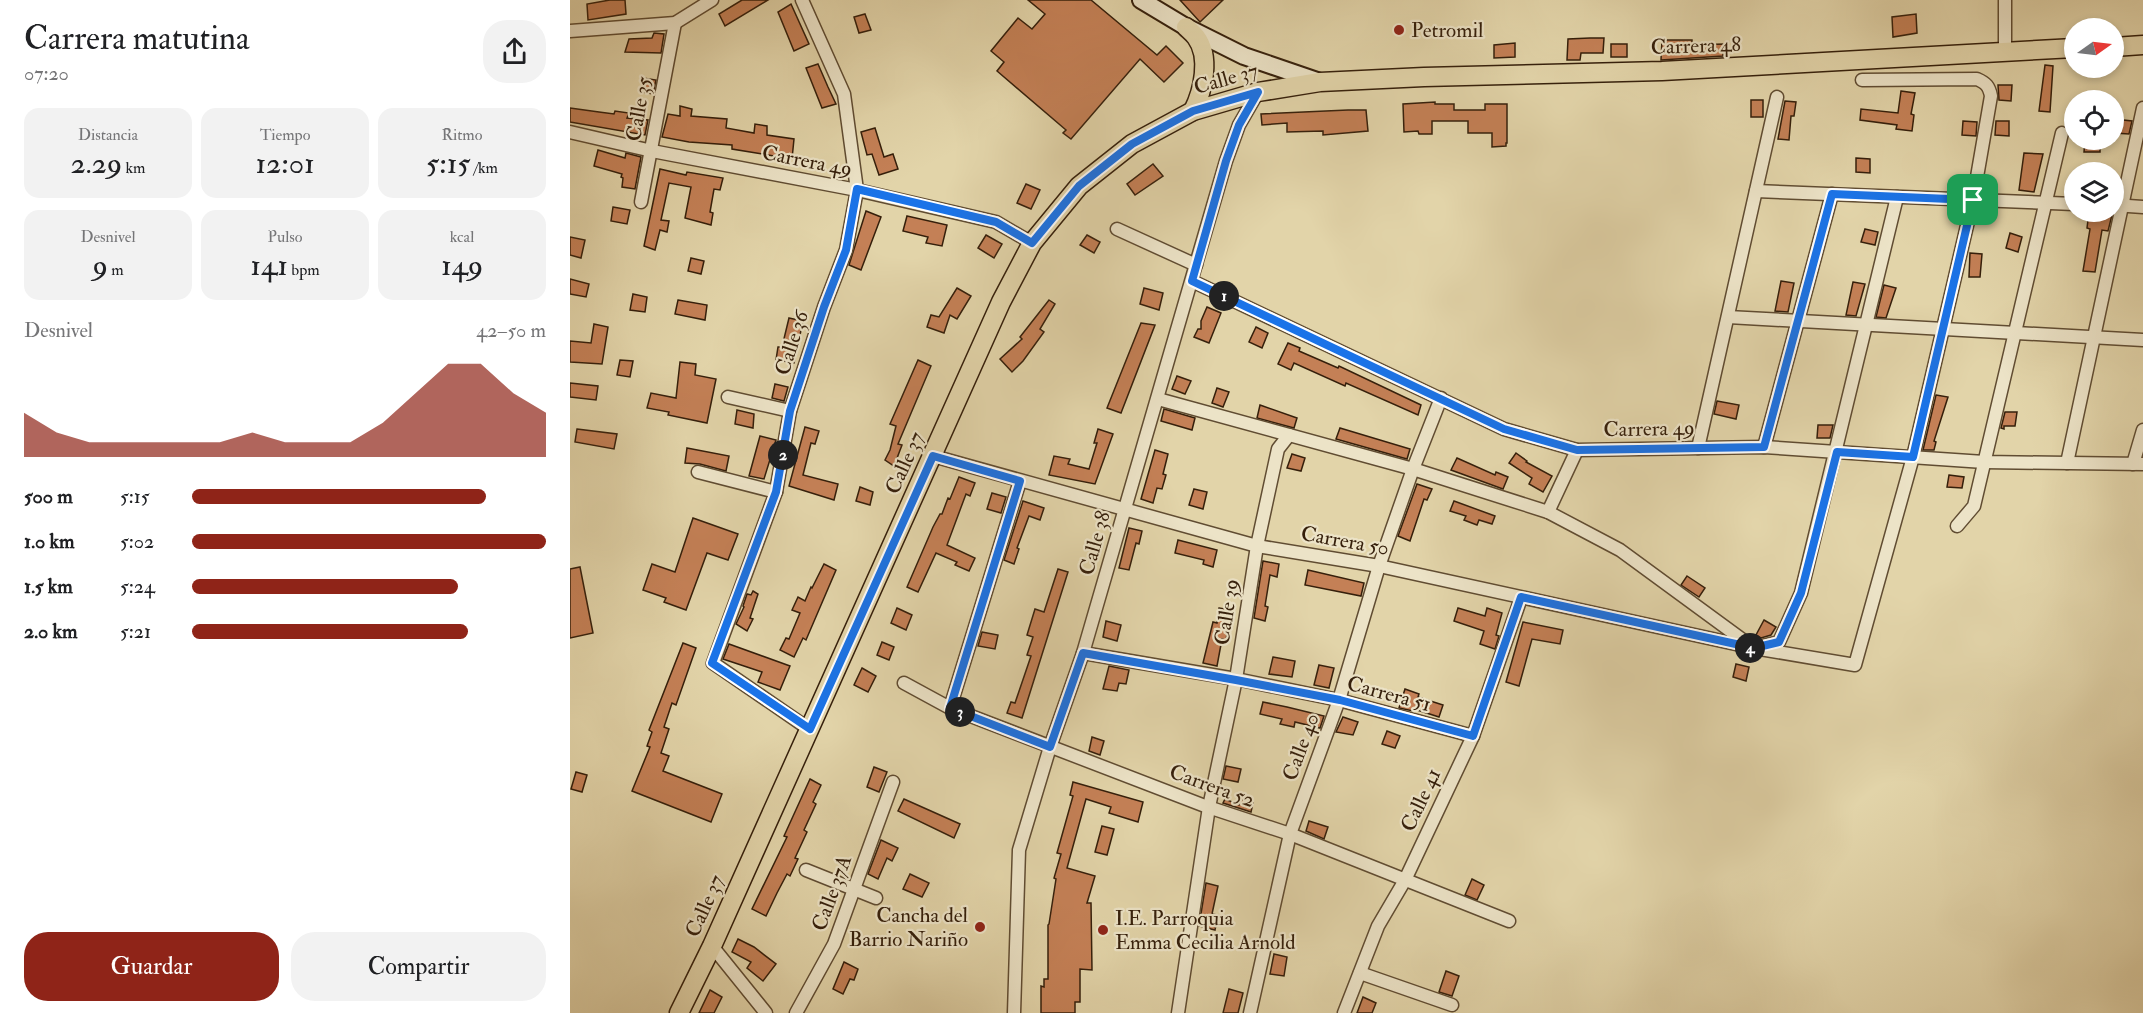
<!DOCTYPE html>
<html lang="es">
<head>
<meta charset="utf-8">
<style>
  body { margin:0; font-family:"IM FELL Double Pica",serif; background:#f2f2f2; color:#202124; height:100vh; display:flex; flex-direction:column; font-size:22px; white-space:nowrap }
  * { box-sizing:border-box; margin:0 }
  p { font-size:20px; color:#757577 }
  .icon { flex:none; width:33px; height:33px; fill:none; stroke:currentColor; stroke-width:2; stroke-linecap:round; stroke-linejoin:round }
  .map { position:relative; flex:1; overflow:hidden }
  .details { display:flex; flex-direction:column; background:#fff; width:570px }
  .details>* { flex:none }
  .needle { width:39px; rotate:76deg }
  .fabs { position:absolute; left:1494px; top:18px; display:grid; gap:12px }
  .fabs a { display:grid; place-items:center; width:60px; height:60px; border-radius:50%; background:#fff; box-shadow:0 3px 9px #0003; font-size:30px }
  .pin { position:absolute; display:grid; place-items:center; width:51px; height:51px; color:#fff; margin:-26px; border-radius:12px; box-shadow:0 3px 9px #0006 }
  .km { position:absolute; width:30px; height:30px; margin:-15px; border-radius:50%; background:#222; color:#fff; font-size:16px; line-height:30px; text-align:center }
  .round { display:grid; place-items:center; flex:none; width:63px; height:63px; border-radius:24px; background:#f2f2f2 }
  .headline { display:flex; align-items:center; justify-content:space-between; height:102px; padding:0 24px }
  h1 { font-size:33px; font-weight:600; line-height:45px }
  .metrics { display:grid; grid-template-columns:repeat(3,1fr); gap:9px; height:102px; padding:6px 24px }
  .metrics div { display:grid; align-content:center; border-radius:15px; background:#f2f2f2; text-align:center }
  .metrics b { font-size:30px; font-weight:600 }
  .metrics small { font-size:16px; font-weight:400 }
  .metrics p { font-size:16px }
  .chart { height:168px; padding:12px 24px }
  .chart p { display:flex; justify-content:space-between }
  .chart svg { width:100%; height:108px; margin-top:6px; fill:#8f2418; opacity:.7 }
  .cta { display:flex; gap:12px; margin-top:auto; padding:12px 24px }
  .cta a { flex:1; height:69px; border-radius:24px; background:#8f2418; color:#fff; font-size:24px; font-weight:600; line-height:69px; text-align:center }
  .cta a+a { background:#f2f2f2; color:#202124 }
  ul { padding:0 24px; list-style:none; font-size:20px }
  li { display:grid; grid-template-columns:96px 72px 1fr; align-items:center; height:45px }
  li i { height:15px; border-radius:8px; background:#8f2418 }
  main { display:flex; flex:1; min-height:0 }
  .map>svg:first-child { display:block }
  .building { fill:#c48056; stroke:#351f0b; stroke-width:1.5 }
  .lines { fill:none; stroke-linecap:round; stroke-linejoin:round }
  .minor-casing { stroke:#604c32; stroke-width:15 }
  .secondary-casing { stroke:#351f0b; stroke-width:20 }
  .primary-casing { stroke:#351f0b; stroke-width:21 }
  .minor { stroke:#ece3c7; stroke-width:12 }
  .secondary { stroke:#ece3c7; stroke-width:16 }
  .primary { stroke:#e2d4a9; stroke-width:18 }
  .route-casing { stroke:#fff; stroke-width:12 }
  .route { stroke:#1a73e8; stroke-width:8 }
  .poi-dot { fill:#8f2418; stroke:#ece3c7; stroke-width:2 }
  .labels { text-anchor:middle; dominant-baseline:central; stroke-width:4.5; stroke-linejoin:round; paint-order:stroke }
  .poi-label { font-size:21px; fill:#351f0b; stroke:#ece3c7; text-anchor:start }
  .street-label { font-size:21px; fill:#351f0b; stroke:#ece3c7 }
</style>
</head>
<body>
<main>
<section class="details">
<div class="headline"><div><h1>Carrera matutina</h1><p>07:20</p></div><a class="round"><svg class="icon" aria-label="share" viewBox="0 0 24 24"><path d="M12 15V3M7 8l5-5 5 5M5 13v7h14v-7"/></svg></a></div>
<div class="metrics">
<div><p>Distancia</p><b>2.29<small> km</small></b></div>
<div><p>Tiempo</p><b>12:01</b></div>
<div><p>Ritmo</p><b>5:15<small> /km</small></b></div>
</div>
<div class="metrics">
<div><p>Desnivel</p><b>9<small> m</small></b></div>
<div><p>Pulso</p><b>141<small> bpm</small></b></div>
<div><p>kcal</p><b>149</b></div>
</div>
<div class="chart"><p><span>Desnivel</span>42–50 m</p>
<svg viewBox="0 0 160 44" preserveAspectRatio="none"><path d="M0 44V26L10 34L20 38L30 38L40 38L50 38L60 38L70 34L80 38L90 38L100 38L110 30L120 18L130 6L140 6L150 18L160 26V44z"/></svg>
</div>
<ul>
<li><b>500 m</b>5:15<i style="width:83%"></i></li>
<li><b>1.0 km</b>5:02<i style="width:100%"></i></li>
<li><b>1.5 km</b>5:24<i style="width:75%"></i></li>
<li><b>2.0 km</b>5:21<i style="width:78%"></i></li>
</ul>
<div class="cta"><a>Guardar</a><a>Compartir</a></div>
</section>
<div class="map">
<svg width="1573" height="1013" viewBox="0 0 1573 1013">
  <rect width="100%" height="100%" fill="#e2d4a9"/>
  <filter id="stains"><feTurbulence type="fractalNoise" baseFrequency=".00333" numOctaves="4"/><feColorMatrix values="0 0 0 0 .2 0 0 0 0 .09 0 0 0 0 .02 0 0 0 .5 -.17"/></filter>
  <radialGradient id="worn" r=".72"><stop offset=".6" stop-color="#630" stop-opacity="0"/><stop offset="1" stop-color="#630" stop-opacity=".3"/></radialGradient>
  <g class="building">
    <polygon points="40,0 55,0 56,14 18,20 17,4"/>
    <polygon points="172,0 198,0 155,26 149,14"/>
    <polygon points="458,0 521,0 587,55 596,46 613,63 594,82 570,59 501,139 493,133 496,130 427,71 434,62 421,51 448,18 462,29 475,14"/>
    <polygon points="610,0 653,0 630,22"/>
    <polygon points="221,4 239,44 224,51 208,12"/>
    <polygon points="295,14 301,30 289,33 284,17"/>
    <polygon points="1346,14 1347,33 1323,37 1322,17"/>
    <polygon points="84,33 94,34 91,53 55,52 59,39 82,38"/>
    <polygon points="1020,38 1034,38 1033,53 1011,53 1010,60 997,60 998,39"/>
    <polygon points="1092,40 1122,40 1122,45 1153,44 1153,56 1091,60"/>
    <polygon points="945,43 945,57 924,58 924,45"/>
    <rect x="1041" y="44" width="16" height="13"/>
    <polygon points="248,64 258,87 266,104 252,108 236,68"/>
    <polygon points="1475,65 1483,66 1480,112 1469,111"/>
    <polygon points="73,78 86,80 83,94 71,92"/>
    <polygon points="1428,85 1442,85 1441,101 1429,100"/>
    <polygon points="1331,91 1345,93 1341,114 1344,115 1342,131 1326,129 1327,125 1290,120 1291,109 1328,113"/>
    <rect x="1181" y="100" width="12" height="17"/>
    <polygon points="1215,101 1226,102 1224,116 1221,116 1219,140 1208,139"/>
    <polygon points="865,102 865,104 884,104 884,110 915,110 915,104 937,104 937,143 936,143 936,146 922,147 922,133 898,133 898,121 862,121 862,134 849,134 848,131 834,132 833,104"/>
    <polygon points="110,106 122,109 121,116 157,119 156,128 184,133 185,124 197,126 197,135 224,139 222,159 162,149 162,145 119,142 92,137 98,114 110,116"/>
    <polygon points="0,108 29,112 44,114 45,111 59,113 57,118 78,120 75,135 0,122"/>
    <polygon points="778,110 796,110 798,131 753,135 753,131 717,132 717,123 692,125 691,114"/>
    <polygon points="1544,119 1562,121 1559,134 1544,133"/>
    <polygon points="1393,121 1407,122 1406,136 1392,135"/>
    <polygon points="1426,121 1439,121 1439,136 1425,135"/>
    <polygon points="305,128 314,157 323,154 328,169 309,175 302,154 297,155 291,132"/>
    <polygon points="1515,140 1530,140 1530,152 1514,152"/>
    <polygon points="28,150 55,158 56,153 71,157 65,189 52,187 53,178 51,177 52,174 24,166"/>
    <polygon points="1454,153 1473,154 1464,192 1449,190"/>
    <polygon points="1286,158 1300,159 1300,173 1286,172"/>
    <polygon points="583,164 593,176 565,195 557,184"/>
    <polygon points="90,169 116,175 117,172 153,178 150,190 144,189 140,212 143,213 141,225 115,218 121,187 99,183 91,220 99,221 97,232 90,230 85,250 74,246"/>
    <polygon points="456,184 470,190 461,209 447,203"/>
    <polygon points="43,207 60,210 57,224 41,221"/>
    <polygon points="296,211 311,217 291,270 279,265"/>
    <polygon points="1519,212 1542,215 1538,231 1532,230 1525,272 1513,271 1520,229 1517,228"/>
    <polygon points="337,216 377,225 372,246 356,243 358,237 333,231"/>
    <polygon points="1295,229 1308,232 1305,245 1291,242"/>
    <polygon points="1440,233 1452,237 1448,252 1436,248"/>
    <polygon points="416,235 432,244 424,258 408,248"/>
    <polygon points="517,235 530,242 524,253 510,245"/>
    <polygon points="0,237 15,240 11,258 0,255"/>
    <polygon points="1400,253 1412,254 1410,277 1399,277"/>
    <polygon points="121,258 134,261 131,274 118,271"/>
    <polygon points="0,279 19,284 16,297 0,294"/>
    <polygon points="1211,281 1224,283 1218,312 1205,311"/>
    <polygon points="1283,282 1295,284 1286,316 1276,315"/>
    <polygon points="1314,285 1326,288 1316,318 1306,317"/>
    <polygon points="387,288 401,296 387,319 380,315 374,333 357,327 361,315 369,317"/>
    <polygon points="574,288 593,293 589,310 570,304"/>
    <polygon points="63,294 77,297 75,312 60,310"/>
    <polygon points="108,300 137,305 135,320 105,314"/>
    <polygon points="479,300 485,304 470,329 474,332 453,361 442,372 430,359 452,339 450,337"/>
    <polygon points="637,307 651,313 639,343 624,337 628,329 631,329 631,321"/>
    <polygon points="219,318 233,321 224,363 206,360 208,347 212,347"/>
    <polygon points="571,323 585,325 551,413 537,408"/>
    <polygon points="24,324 38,327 32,364 0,362 0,341 21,343"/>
    <polygon points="686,327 698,333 692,348 679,342"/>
    <polygon points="718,343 730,348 729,351 768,368 769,366 851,405 848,415 776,383 775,386 724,363 721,370 708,364"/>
    <polygon points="50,360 63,361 60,377 47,375"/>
    <polygon points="348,360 361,366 328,444 332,445 324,466 315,460 320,450 326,426 320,424"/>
    <polygon points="110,362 126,364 125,375 146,379 137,423 98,415 99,412 77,408 81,393 106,398"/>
    <polygon points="607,376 621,381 615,394 602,389"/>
    <polygon points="0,383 28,386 26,400 0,397"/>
    <polygon points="205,384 218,387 214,401 202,398"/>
    <polygon points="647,388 659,392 653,407 642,403"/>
    <polygon points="1366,395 1378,397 1364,441 1366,442 1364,450 1353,450"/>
    <polygon points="1147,401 1169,405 1166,419 1144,414"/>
    <polygon points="690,405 727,418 724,428 687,418"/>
    <polygon points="594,409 625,418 622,430 591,421"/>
    <polygon points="167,410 184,414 183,428 165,424"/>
    <polygon points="1435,412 1447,412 1445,426 1434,426 1434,429 1431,428"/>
    <polygon points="1248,425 1263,425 1260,438 1247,438"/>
    <polygon points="235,427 249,431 245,444 241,443 233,475 268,484 264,500 219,486"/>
    <polygon points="770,428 840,449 837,459 766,439"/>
    <polygon points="7,429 47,434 44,449 5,442"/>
    <polygon points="528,429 543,434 525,484 479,475 484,456 500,459 498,464 519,469 527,443 524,443"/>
    <polygon points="190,436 206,440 194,479 179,476"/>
    <polygon points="117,448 159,456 156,471 130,464 115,463"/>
    <polygon points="585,450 598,454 593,474 596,475 592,489 587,488 583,503 571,499"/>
    <polygon points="946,453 957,461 956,462 982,476 973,492 959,484 962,478 939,463"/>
    <polygon points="722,454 735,458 731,471 717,468"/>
    <polygon points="887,458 925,475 926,472 938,477 933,489 881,470"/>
    <polygon points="1379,475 1394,477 1392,488 1377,487"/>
    <polygon points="389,477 405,483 400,496 396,494 377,545 405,558 399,571 385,565 387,562 366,553 348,592 337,587 363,527 370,514 372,514 378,498 380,499"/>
    <polygon points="847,484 862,489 857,500 854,499 840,541 828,536"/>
    <polygon points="290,487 303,492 300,505 286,501"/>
    <polygon points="624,489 637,492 633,509 619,505"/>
    <polygon points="422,493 436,497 431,513 417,509"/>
    <polygon points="453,501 474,508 470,520 459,516 447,548 449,549 444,564 434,560"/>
    <polygon points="884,501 925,516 922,524 909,520 907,525 894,520 896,516 880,511"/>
    <polygon points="123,518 168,534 158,560 137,553 116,610 94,602 96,598 73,590 82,564 105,572"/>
    <polygon points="559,528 572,531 569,544 566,543 559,570 549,568"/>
    <polygon points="608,540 647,550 643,567 633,564 634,560 605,553"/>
    <polygon points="693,561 709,564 707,577 700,575 695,606 698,607 695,621 684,618"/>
    <polygon points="254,564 266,570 236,640 233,638 224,657 210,650 216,638 219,639 230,613 222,610 228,597 235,601 241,587 242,588"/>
    <polygon points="10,567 23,633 0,638 0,569"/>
    <polygon points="488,569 498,572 452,718 437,713 441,702 445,703 461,656 457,655 463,637 457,635 465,609 474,612"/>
    <polygon points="738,570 794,583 791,596 735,585"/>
    <polygon points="1117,576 1135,588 1129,597 1111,585"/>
    <polygon points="183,591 188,594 180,618 183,619 177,631 166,624 174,607 173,606 177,594 181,595"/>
    <polygon points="327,608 342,615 336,630 321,623"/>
    <polygon points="649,608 661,610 656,640 652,639 647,666 633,663 643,622 647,623"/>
    <polygon points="888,608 915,616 917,608 932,613 926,635 929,636 925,649 910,644 914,631 884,621"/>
    <polygon points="1194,620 1206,627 1201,635 1191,638 1186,635"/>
    <polygon points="536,621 551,625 547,641 533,637"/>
    <polygon points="953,622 993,630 990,644 962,639 949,686 936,682"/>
    <polygon points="412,632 428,635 425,649 408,646"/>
    <polygon points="312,642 324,647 319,660 307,655"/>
    <polygon points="113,643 126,648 106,705 102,703 94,727 99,729 91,753 99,756 93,771 152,794 141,822 62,791 80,747 77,746 82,732 79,730"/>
    <polygon points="159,644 220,666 210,690 188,682 192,672 153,659"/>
    <polygon points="703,657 725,661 722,677 699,674"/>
    <polygon points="1166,664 1179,667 1176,681 1163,677"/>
    <polygon points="749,665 764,668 759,688 744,685"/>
    <polygon points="539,666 559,670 556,684 549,683 547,691 533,689"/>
    <polygon points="292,668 306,676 298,692 284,685"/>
    <polygon points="835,689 849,694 848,697 873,705 869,717 844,709 843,711 829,708"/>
    <polygon points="693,702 717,707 754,716 750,728 725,722 724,727 710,724 712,719 690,714"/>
    <polygon points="773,717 788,722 783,735 766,732"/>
    <polygon points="817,731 830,736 825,748 812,744"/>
    <polygon points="522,737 534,741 530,755 519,751"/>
    <polygon points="656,766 671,769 668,782 653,779"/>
    <polygon points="304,767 317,772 309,792 297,787"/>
    <polygon points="6,772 17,775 12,792 1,789"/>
    <polygon points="240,779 251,785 243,802 246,804 234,830 237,832 225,858 228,859 220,876 217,874 207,893 196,916 182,909 217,837 214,836"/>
    <polygon points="503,782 573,802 568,822 539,813 541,807 516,799 497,868 525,876 517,903 521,903 522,970 510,969 510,1002 505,1002 505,1013 471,1013 471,986 474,987 474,979 478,979 478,925 479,924 486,879 484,878 491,854 487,853 503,796 500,795"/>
    <polygon points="334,799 390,824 384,838 328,811"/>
    <polygon points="655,799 669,805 670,799 683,803 681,812 653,803"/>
    <polygon points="739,821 758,827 754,839 736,831"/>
    <polygon points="532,826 544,829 537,855 525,852"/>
    <polygon points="311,840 328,848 322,861 317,858 308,879 298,874"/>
    <polygon points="340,874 359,883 352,897 333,889"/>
    <polygon points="902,879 914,885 907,900 895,895"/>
    <polygon points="636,883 648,886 642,914 648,915 645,930 629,926"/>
    <polygon points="168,939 184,947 206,964 193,981 177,968 181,962 162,952"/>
    <polygon points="704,954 717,957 714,976 700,974"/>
    <polygon points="274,962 288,969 284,980 280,979 273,994 263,989"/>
    <polygon points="876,971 889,976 882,996 869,992"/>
    <polygon points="659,989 673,993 668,1013 653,1013"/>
    <polygon points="140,990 152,997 144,1013 129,1013"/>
    <polygon points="793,997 806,1003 802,1013 787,1013"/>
  </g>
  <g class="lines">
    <g class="minor-casing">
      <g id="minor">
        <polyline points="232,0 274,94 287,190 276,250 254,307 220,411 206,492 143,663 239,729"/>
        <polyline points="1435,0 1435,51"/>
        <polyline points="0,31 105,23 142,0"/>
        <polyline points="0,132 82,151 287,190 426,222 462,243"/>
        <polyline points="1186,191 1504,204"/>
        <polyline points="71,202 105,23"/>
        <polyline points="1544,205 1573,207"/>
        <polyline points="547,229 626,265"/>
        <polyline points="622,281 934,429 1007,450 1194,447 1414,462 1573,464"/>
        <polyline points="1158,317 1573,340"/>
        <polyline points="158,397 220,411"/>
        <polyline points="588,399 843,469 978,512 1050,550 1181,646"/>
        <polyline points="1194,447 1262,194"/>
        <polyline points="1128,448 1207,97"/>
        <path d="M363,456L687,546L809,566L1184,648L1285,665L1343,457L1403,200L1421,96C1419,86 1416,83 1407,79L1292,80"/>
        <polyline points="1497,463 1573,108"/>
        <polyline points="1563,464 1573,430"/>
        <polyline points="128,472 206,492"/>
        <polyline points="978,512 1007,450"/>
        <polyline points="1387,526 1404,506 1492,133"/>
        <polyline points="1188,647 1209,642 1231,593 1327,197"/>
        <polyline points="513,653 666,679 769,700 903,736"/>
        <polyline points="334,683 380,708 635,806 720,834 939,921"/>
        <polyline points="380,708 450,481"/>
        <polyline points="236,870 306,898"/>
        <polyline points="142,946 196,1013"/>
        <polyline points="790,973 882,1005"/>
        <polyline points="226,1013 264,944 323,782"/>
        <polyline points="444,1013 449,850 480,747 513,653 656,161 669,125 688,92"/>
        <polyline points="608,1013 639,807 666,679 687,546 708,449 719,435"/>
        <polyline points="680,1013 720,834 769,700 809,566 843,469 871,398"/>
        <polyline points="774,1013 808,926 835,880 903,736 951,598"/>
      </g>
    </g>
    <g class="secondary-casing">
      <polyline id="secondary" points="571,0 616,27 674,56 750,82"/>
    </g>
    <g class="primary-casing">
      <g id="primary">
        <path d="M616,27C619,30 623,33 626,37C641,57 633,91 623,111"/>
        <polyline points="1544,47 1573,45"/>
        <polyline points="109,1013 142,946 431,302 462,243 509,186 562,144 623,111 688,92 750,82 854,77 1092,71 1504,48"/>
      </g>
    </g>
    <use href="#minor" class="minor"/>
    <use href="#secondary" class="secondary"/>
    <use href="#primary" class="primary"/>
  </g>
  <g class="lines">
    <g class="route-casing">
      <polygon id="route" points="688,92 669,125 656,161 622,281 934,429 1007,450 1194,447 1262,194 1403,200 1343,457 1267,452 1231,593 1209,642 1184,648 951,597 903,736 770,700 666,680 513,653 480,747 380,708 450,481 363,456 240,729 142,663 206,492 220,411 254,307 276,250 287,189 426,222 462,243 509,186 562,144 623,111"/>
    </g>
    <use href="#route" class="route"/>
  </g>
  <g class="poi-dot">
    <circle cx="829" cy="30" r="6"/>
    <circle cx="410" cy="927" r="6"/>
    <circle cx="533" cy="930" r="6"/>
  </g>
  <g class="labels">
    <g class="poi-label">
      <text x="841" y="30">Petromil</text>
      <text x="398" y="915" text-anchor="end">Cancha del<tspan x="398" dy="24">Barrio Nariño</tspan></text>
      <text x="545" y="918">I.E. Parroquia<tspan x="545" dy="24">Emma Cecilia Arnold</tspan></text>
    </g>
    <g class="street-label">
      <text transform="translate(1126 46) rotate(-2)">Carrera 48</text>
      <text transform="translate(656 79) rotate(-16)">Calle 37</text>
      <text transform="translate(69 109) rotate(-80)">Calle 35</text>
      <text transform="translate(237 161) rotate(11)">Carrera 49</text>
      <text transform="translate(222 343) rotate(-72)">Calle 36</text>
      <text transform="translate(1079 429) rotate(-1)">Carrera 49</text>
      <text transform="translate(335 463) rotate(-66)">Calle 37</text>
      <text transform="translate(775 541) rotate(10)">Carrera 50</text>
      <text transform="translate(525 543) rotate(-74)">Calle 38</text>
      <text transform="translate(657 612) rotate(-81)">Calle 39</text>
      <text transform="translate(819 694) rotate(15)">Carrera 51</text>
      <text transform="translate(731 747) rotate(-70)">Calle 40</text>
      <text transform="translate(642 786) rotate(20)">Carrera 52</text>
      <text transform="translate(851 800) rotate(-65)">Calle 41</text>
      <text transform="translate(262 893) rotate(-70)">Calle 37A</text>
      <text transform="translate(135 906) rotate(-66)">Calle 37</text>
    </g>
  </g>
  <rect width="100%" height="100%" filter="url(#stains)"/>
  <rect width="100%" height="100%" fill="url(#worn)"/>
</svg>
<div class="fabs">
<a><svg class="needle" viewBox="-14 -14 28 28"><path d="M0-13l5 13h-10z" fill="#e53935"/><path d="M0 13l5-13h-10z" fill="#757577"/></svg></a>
<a><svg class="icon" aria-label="locate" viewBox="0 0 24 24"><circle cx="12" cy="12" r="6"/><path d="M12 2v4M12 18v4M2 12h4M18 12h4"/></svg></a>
<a><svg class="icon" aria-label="layers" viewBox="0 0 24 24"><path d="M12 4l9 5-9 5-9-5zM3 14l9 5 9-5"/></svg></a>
</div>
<div class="pin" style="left:1403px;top:200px;background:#1e9e55"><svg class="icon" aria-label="arrive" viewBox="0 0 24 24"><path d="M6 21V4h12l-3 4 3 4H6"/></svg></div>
<b class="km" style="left:654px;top:296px">1</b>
<b class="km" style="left:213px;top:455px">2</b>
<b class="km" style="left:390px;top:712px">3</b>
<b class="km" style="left:1180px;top:648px">4</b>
</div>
</main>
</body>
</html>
